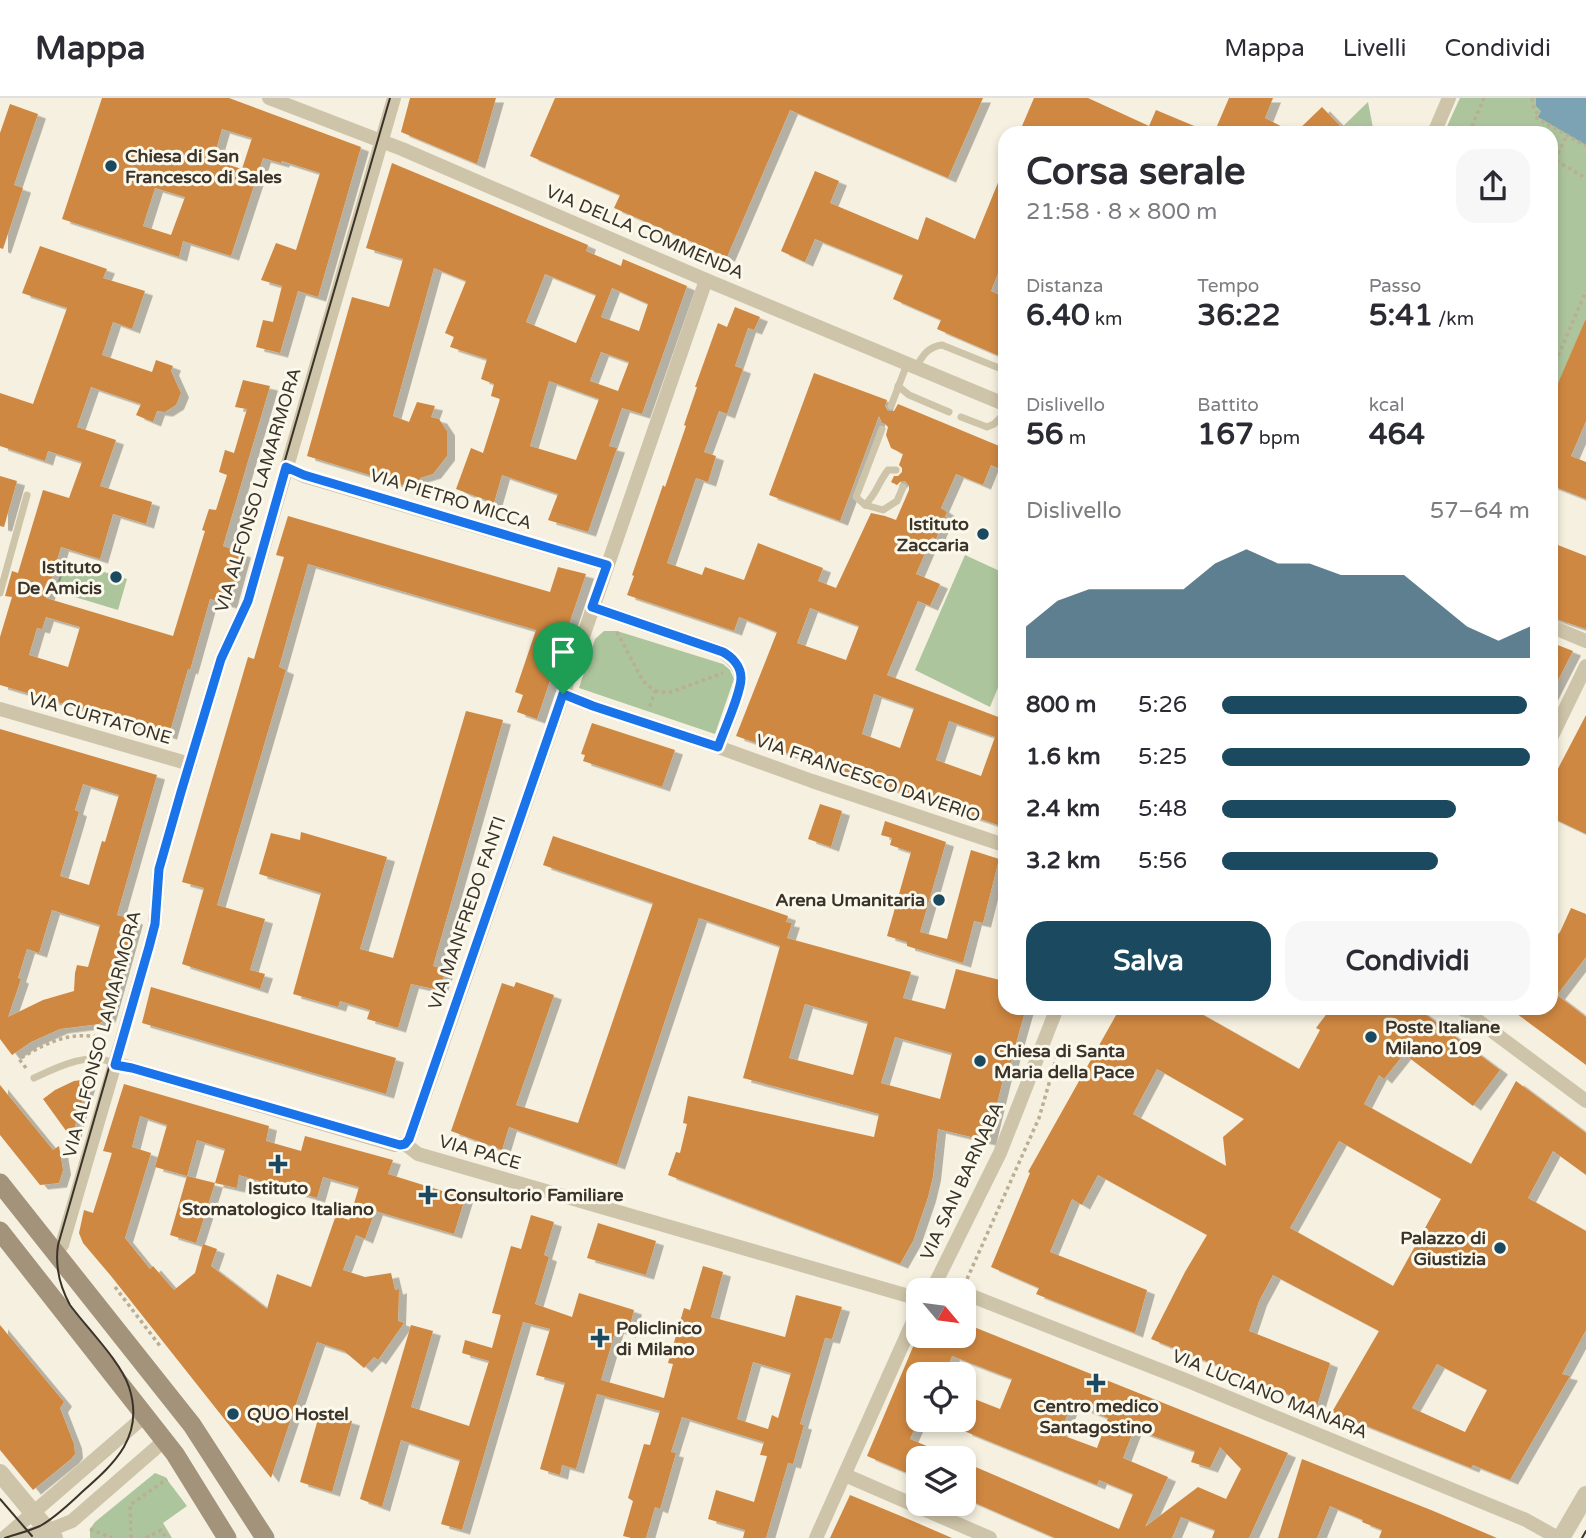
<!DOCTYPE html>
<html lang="it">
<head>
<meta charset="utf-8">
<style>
  body { margin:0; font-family:"Varela Round",sans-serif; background:#f7f7f7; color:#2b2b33; height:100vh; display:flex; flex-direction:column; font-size:26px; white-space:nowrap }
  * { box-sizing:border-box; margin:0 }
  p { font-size:23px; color:#7c7c81 }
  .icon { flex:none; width:38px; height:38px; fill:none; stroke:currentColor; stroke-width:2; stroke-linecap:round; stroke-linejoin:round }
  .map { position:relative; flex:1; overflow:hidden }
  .drawer { position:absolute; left:998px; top:28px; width:560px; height:889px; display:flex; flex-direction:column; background:#fff; border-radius:21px; box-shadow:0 4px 10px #0003 }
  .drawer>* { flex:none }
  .needle { width:46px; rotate:119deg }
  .tools { position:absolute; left:906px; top:1180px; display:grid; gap:14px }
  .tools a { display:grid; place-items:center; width:70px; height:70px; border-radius:14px; background:#fff; box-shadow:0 4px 10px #0003; font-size:35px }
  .pin { position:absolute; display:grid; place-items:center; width:60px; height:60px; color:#fff; margin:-72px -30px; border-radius:50% 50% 50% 0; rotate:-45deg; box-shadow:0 0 7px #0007 }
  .pin .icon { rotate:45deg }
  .round { display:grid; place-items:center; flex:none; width:74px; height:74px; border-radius:21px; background:#f7f7f7 }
  .headline { display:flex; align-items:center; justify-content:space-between; height:119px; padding:0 28px }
  h1 { font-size:38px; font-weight:700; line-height:52px }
  .stats { display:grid; grid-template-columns:repeat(3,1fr); gap:10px; height:119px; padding:7px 28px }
  .stats div { display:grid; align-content:center }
  .stats b { font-size:30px; font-weight:700 }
  .stats small { font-size:19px; font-weight:400 }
  .stats p { font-size:19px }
  .chart { height:196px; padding:14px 28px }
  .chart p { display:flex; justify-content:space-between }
  .chart svg { width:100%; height:126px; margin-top:7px; fill:#1b4a60; opacity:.7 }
  .cta { display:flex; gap:14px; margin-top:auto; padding:14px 28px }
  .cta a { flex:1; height:80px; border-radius:21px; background:#1b4a60; color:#fff; font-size:28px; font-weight:700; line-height:80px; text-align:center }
  .cta a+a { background:#f7f7f7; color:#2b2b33 }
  ul { padding:0 28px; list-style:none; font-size:23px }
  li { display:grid; grid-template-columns:112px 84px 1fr; align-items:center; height:52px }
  li i { height:18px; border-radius:9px; background:#1b4a60 }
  header { display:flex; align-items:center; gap:42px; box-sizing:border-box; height:98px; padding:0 35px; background:#fff; border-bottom:2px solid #e1e1e2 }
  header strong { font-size:33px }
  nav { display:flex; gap:38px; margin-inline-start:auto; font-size:24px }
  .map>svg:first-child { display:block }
  .green { fill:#adc59d }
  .water { fill:#7ba3b4 }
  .building { fill:#cf8842; fill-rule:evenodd; filter:url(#shadow) }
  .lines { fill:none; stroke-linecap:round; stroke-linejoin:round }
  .path { stroke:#baae93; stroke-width:3.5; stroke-dasharray:3.5 3.5; stroke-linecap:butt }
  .service { stroke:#cec4a9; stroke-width:7 }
  .minor { stroke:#cec4a9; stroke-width:14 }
  .tertiary { stroke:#cec4a9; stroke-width:18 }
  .secondary { stroke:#a2937a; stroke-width:19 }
  .tram { stroke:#3b3329; stroke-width:2 }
  .route-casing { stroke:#fff; stroke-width:14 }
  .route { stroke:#1a73e8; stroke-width:9 }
  .poi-dot { fill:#1b4a60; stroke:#fbf8ec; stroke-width:2.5 }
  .labels { text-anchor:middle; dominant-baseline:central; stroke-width:6; stroke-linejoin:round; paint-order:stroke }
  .poi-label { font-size:18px; font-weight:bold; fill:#3b3329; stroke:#fbf8ec; text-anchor:start }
  .street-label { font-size:18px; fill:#3b3329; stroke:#fbf8ec }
</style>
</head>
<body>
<header>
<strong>Mappa</strong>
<nav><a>Mappa</a><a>Livelli</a><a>Condividi</a></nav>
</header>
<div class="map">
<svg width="1586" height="1440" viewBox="0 0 1586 1440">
  <defs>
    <filter id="shadow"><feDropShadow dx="8" dy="4.5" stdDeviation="0" flood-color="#0004"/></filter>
  </defs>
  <rect width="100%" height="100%" fill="#f5f0df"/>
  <g class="green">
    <polygon points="1460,0 1586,0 1586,220 1551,304 1550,35 1444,35"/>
    <polygon points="1368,4 1374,35 1336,35"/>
    <polygon points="965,457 1004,475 1004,575 990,609 915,572"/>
    <polygon points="65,462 127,481 118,512 55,493"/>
    <polygon points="604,533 617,533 723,566 730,572 734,581 715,636 579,590 595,541"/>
    <polygon points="155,1375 165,1379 187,1408 163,1425 172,1440 90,1440 90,1431 95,1424"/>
  </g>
  <polygon class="water" points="1536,0 1586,0 1586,47 1538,19 1541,13 1536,8"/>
  <g class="building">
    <path d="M102,0H229L361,49L318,199L298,193L280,255L256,249L263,222L273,224L282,188L261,182L276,145L296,152L320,75L282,63L281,65L263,60L231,158L183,143L179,159L62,121ZM222,31L252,40L242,71L213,62ZM155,90L185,99L171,137L143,128Z"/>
    <polygon points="410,0 496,0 477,66 401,34"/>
    <polygon points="555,0 983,0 948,80 790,12 727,159 614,110 620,97 530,58"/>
    <polygon points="1034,0 1088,0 1149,28 1156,12 1211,35 1019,35"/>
    <polygon points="1229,0 1273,0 1265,20 1294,35 1214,35"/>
    <polygon points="10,6 38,16 14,87 23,90 3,151 0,150 0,35"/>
    <polygon points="1322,9 1347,35 1295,35"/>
    <path d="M392,65L588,147L586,153L621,168L623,161L687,188L642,316L622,310L609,348L617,350L588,434L548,422L558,396L502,377L494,405L456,391L471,350L483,355L500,301L491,298L494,286L481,281L487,261L450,249L454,239L445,235L466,183L434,170L393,318L409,324L417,304L435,308L431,319L439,321L447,333V358L433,376L420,380L419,383L412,381L409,389L307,358L352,199L389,209L403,161L366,150ZM545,176L596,197L576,245L526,224ZM612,190L648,206L639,233L601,219ZM601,254L629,264L618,293L590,283ZM549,283L599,301L576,362L530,348Z"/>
    <polygon points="1004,70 1004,160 991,193 1004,199 1004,260 937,231 941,222 893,201 903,177 815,141 805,164 781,153 815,73 839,83 830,105 918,142 926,119 975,141"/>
    <path d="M40,148L107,171L103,180L145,193L132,231L113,224L102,257L152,274L156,262L173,268L171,273L181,295L176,307L165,314L157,313L153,324L136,317L141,306L91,289L77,329L116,342L100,388L152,404L146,426L113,416L100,461L61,449L46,500L173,538L205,433L202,432L209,411L216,412L227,377L219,374L225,352L234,355L247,311L235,309L243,282L270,288L223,448L243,455L229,506L210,501L190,572L188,571L169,637L0,587V539L12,499L5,498L12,473L18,475L43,392L69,400L82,364L48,353L45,363L0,348V295L33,306L67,210L22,195ZM46,519L80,529L68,569L29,557L37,530L42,531Z"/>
    <path d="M735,209L760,219L754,232L748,230L735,268L743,271L727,316L719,313L704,354L716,358L708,384L696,380L667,465L702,477L705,469L744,482L758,445L823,470L818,483L836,490L871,415L885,418L896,422L909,392V388L905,383L900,384L897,387L891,384L894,378H898L902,374V370L899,367L903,356L891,350L886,337L888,329L885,326L882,325L879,318L840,423L769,397L814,275L887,302L885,308L888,313H894L898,306L1004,350V373L991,367L983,387L956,376L941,410L947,414L936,441L932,439L916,476L940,486L930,508L918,503L887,577L1001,620L1002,617H1004V729L736,638L777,534L739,519L734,533L627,497L634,478L632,477L663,387L665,389L686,328L684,327L697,289H695L718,225L727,229ZM810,510L859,528L846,562L797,545ZM874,596L914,610L900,650L862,636ZM949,623L995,639L981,678L936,662Z"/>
    <polygon points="1586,220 1586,323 1571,358 1586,364 1586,401 1550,387 1550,304"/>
    <polygon points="0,378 17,383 4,429 0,428"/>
    <polygon points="288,418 550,494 558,469 586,476 537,621 517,614 523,597 515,594 536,532 308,466 279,569 286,572 217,807 265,821 250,872 265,876 260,891 182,866 204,790 182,784 248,559 254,561 284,459 276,457"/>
    <polygon points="1550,444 1586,458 1586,531 1550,519 1550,502 1556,491 1550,489"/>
    <polygon points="1550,544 1573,553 1550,598"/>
    <polygon points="466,613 503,622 433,868 446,872 439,892 411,886 398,930 367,921 370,912 340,903 338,909 293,896 321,795 259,776 271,735 300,742 301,734 387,759 360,851 393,860"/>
    <polygon points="1586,617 1586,736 1550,719 1550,686"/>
    <polygon points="592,625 675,652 662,689 583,663 585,657 581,656"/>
    <path d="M0,631L157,677L117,817L135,822L108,919L99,926L60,931L31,944L12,957L0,941ZM83,686L119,697L105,744L102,743L89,787L60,778L79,714L75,712ZM52,812L100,827L88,869L77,867L75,875L74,893L43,902L8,919L21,881L18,880L27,851L39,855Z"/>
    <polygon points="820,706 842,713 831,749 808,741"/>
    <polygon points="885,723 946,744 920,834 947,841 971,752 999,761 983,825 974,823 963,865 907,848 907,844 887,838 911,754 890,747 892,740 881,737"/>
    <path d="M553,738L788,818L786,824L792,825L787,840L911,874L903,900L945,911L956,871L1004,883V910H1026L1009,970L1005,973L988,1043L938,1031L933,1078L928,1099L913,1143L900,1166L668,1077L676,1054L680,1055L687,1026L683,1025L688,998L874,1039L879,1016L743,980L780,848L699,820L617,1067L509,1029L502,1052L451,1033L502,885L514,889L516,884L554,897L516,1007L578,1025L653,805L543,767ZM805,906L868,924L853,977L789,960ZM895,939L952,955L940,1001L881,985Z"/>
    <polygon points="1571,810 1586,816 1586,859 1557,897 1586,919 1586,967 1509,910 1550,910 1550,846 1560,834"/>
    <polygon points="151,889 396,960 386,996 142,925"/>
    <path d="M1120,910H1191L1299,971L1320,932L1316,930L1331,910H1417L1500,972L1473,1008L1404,956L1384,981L1379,977L1364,1006L1471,1066L1516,983L1586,1035V1077L1553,1053L1528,1100L1586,1133V1232L1562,1276L1570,1278L1510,1382L1473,1367L1471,1370L1332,1314L1379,1233L1273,1177L1259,1203L1249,1233L1330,1265L1317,1308L1151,1241L1185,1174L1207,1137L1098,1077L1082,1107L1072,1101L1050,1154L1147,1192L1135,1235L1036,1196L1039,1190L991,1169L1030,1075L1028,1074ZM1157,971L1244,1021L1223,1039L1226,1068L1133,1016ZM1339,1043L1441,1101L1393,1188L1290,1130ZM1437,1266L1487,1292L1465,1334L1412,1310Z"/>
    <polygon points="89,981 76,1024 72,1041 43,1001 55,992 74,983"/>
    <path d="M124,986L269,1028L266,1043L301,1053L305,1038L393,1062L388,1076L465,1100L454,1136L375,1113L365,1141L356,1137L343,1172L365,1179L391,1175L395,1192L399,1191L398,1223L404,1225L378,1262L374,1259L364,1270L344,1253L317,1244L271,1380L111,1178L83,1145L79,1135L84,1112L93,1115L112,1055L103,1053ZM140,1018L167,1027L155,1069L187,1078L197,1042L225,1051L215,1085L237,1090L239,1077L317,1100L323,1079L359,1089L349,1122L336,1117L311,1189L277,1176L267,1211L211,1168L217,1151L203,1146L195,1175L174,1192L153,1168L150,1171L125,1140L151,1055L132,1049Z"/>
    <polygon points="0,987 53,1052 59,1048 63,1072 59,1085 40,1087 0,1037"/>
    <polygon points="187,1078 215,1085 196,1145 170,1137"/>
    <path d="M531,1117L554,1124L544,1157L549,1159L535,1206L572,1219L579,1195L634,1212L628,1235L616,1231L601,1282L664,1300L673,1266L668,1265L684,1210L690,1212L703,1168L723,1174L711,1219L785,1239L796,1197L842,1209L832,1241L825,1240L800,1326L804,1327L793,1366L788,1365L766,1440H743L745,1432L708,1421L716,1392L754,1404L767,1358L760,1357L764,1344L682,1319L671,1354L676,1355L660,1411L655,1409L646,1440H631L623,1438L633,1403L628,1400L644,1346L650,1347L660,1313L597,1296L576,1371L562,1367L560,1377L540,1371L565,1285L536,1277L550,1231L523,1224L462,1432L441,1426L460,1362L401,1342L382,1409L360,1401L411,1227L433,1233L411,1309L469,1328L489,1263L462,1255L465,1242L492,1250L501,1217L492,1215L511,1148L521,1151ZM753,1264L791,1275L778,1320L772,1317L768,1331L737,1321Z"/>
    <polygon points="598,1125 656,1143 646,1177 587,1160"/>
    <path d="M964,1225L1288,1355L1249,1440H1212L1215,1432L1181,1419L1172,1440H1055L964,1400V1364L1119,1431L1133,1396L1099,1382L1097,1387L964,1333V1297L1000,1311L1012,1281L952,1258L945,1276H919V1320L910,1341L955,1360H919V1380L867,1358L918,1237H964ZM1072,1306L1108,1320L1097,1350L1059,1336ZM1134,1331L1195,1353L1191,1364L1210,1370L1220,1349L1241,1371L1226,1401L1198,1389L1145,1429L1168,1379L1123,1360Z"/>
    <polygon points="0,1227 64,1304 60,1310 74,1346 75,1356 71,1361 33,1392 0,1352"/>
    <polygon points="320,1314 352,1323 332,1394 300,1384"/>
    <polygon points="1302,1361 1431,1412 1497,1440 1379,1440 1382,1432 1362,1424 1363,1422 1330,1408 1317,1440 1278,1440"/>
    <polygon points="850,1397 908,1421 952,1440 830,1440"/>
  </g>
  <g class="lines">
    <g class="path">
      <polyline points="1532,0 1534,10 1537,14 1535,19 1586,48"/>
      <polyline points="1469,35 1484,0"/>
      <polyline points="1550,59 1584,79"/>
      <polyline points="1555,62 1567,37"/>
      <polyline points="1550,277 1586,193"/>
      <polyline points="617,534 643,583 655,593 649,611"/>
      <polyline points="655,593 668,595 723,575"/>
      <path d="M26,970L19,961C50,943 69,933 106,940"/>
      <polyline points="967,1181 1039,1020 1059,951"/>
      <polyline points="115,1189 160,1248"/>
      <polyline points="1581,1241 1586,1244"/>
      <polyline points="1191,1263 1192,1260"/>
      <polyline points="90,1431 112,1440"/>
      <polyline points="131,1440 130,1407 167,1381"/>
      <polyline points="146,1440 161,1432 167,1440"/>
    </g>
    <g class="service">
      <path d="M916,269C923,257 928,249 942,247L1004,272"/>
      <polyline points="898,288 909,297 949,314"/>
      <polyline points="891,308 907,266"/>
      <polyline points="961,319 987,329 994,326 1004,316"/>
      <polyline points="882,331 856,399 865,407 883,412 897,403 903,389"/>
      <path d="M865,407C877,395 878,385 888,372H896"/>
      <polyline points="0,495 27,397"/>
      <path d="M34,980C57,969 91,952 115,966"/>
    </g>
    <g class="minor">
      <polyline points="269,0 402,51 706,182 1004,306"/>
      <polyline points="1434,35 1449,0"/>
      <polyline points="286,369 304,378 607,467"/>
      <path d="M592,509L723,554C732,560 741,568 741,580C741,595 724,633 718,649"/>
      <polyline points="1550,528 1586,543"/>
      <polyline points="563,596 593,608 718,649 812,683 1004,747"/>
      <polyline points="0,611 190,666"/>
      <polyline points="1550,642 1586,568"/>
      <polyline points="1461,910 1586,1003"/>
      <polyline points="115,967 118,966 132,970 395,1047 405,1046 418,1056 919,1201"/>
      <polyline points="405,1046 409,1041 436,965 706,182"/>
      <polyline points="54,1155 62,1147 149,849 155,826 159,771 181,694 221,561 248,503 394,0"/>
      <polyline points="936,1184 955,1192"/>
      <polyline points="930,1192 936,1184 1000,1055 1057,910"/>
      <polyline points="964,1195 1183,1281 1526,1422 1558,1440"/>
      <polyline points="845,1377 990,1440"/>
      <polyline points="4,1440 146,1317"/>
      <polyline points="17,1440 52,1431 72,1423 165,1342"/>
      <polyline points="816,1440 919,1210"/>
    </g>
    <g class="tertiary">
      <polyline points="0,1375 54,1440"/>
      <polyline points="1561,1440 1586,1397"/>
    </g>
    <g class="secondary">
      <polyline points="0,1085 192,1327 265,1440"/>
      <polyline points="0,1133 175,1356 227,1440"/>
    </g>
    <g class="tram">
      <polyline points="0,1401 32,1438"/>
      <path d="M5,1440C17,1436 29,1433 40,1428C56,1419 69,1406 82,1394C115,1365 145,1338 129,1289C121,1264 86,1229 70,1207C59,1187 55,1168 58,1147L148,834L157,764L215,565L245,500L390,0"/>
      <polyline points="1582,1440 1586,1433"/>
    </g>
  </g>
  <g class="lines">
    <g class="route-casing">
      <path id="route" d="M286,369L304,377L607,467L592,509L723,554C732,559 741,568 741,580C741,595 724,632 718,649L593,608L563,596L409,1041L405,1046L400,1047L132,970L115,967L149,849L155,826L159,771L181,694L221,561L248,503Z"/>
    </g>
    <use href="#route" class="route"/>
  </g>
  <g class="poi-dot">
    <circle cx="111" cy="68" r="7"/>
    <circle cx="983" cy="436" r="7"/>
    <circle cx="116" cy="479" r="7"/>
    <circle cx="939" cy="802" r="7"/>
    <circle cx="1371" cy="939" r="7"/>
    <circle cx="980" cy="963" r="7"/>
    <path d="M274.5 1055.5h7v7h7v7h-7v7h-7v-7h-7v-7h7z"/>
    <path d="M424.5 1086.5h7v7h7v7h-7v7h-7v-7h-7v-7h7z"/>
    <circle cx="1500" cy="1150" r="7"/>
    <path d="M596.5 1229.5h7v7h7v7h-7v7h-7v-7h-7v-7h7z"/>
    <path d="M1092.5 1274.5h7v7h7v7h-7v7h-7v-7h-7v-7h7z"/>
    <circle cx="233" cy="1316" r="7"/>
  </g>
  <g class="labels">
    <g class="poi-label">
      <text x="125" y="58">Chiesa di San<tspan x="125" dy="21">Francesco di Sales</tspan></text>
      <text x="969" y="426" text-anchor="end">Istituto<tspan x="969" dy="21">Zaccaria</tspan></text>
      <text x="102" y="469" text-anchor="end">Istituto<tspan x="102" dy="21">De Amicis</tspan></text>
      <text x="925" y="802" text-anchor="end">Arena Umanitaria</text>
      <text x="1385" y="929">Poste Italiane<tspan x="1385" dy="21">Milano 109</tspan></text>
      <text x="994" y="953">Chiesa di Santa<tspan x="994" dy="21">Maria della Pace</tspan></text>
      <text x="278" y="1090" text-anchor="middle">Istituto<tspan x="278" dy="21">Stomatologico Italiano</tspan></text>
      <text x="444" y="1097">Consultorio Familiare</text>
      <text x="1486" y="1140" text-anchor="end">Palazzo di<tspan x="1486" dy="21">Giustizia</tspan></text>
      <text x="616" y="1230">Policlinico<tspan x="616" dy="21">di Milano</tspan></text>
      <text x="1096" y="1308" text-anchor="middle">Centro medico<tspan x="1096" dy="21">Santagostino</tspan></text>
      <text x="247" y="1316">QUO Hostel</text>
    </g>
    <g class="street-label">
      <text transform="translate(645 134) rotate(23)">VIA DELLA COMMENDA</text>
      <text transform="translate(258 392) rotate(-73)">VIA ALFONSO LAMARMORA</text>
      <text transform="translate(451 401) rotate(17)">VIA PIETRO MICCA</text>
      <text transform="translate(100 620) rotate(16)">VIA CURTATONE</text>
      <text transform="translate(868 680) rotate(19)">VIA FRANCESCO DAVERIO</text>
      <text transform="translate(467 815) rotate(-71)">VIA MANFREDO FANTI</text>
      <text transform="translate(102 936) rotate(-75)">VIA ALFONSO LAMARMORA</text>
      <text transform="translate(480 1054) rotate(16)">VIA PACE</text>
      <text transform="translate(962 1083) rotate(-65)">VIA SAN BARNABA</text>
      <text transform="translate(1270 1296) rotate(22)">VIA LUCIANO MANARA</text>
    </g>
  </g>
</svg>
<div class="tools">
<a><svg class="needle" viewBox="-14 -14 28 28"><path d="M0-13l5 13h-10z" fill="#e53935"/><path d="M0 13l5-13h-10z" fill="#7c7c81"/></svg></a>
<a><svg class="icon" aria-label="locate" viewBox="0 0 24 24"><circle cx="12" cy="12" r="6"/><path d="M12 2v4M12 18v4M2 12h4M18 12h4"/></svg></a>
<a><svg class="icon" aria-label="layers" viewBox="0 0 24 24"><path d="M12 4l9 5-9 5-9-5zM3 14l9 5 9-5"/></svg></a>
</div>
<div class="pin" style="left:563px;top:596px;background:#1e9e55"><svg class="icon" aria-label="arrive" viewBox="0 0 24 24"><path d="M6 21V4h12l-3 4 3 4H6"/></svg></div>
<section class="drawer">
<div class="headline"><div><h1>Corsa serale</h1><p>21:58 · 8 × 800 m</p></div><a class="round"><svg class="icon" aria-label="share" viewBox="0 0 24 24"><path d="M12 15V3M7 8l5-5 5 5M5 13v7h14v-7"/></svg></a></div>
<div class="stats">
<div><p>Distanza</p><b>6.40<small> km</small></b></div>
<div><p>Tempo</p><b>36:22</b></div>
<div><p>Passo</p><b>5:41<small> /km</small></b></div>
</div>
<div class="stats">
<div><p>Dislivello</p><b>56<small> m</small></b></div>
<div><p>Battito</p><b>167<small> bpm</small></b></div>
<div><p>kcal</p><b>464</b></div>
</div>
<div class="chart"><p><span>Dislivello</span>57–64 m</p>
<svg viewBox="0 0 160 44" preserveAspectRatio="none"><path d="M0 44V33L10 24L20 20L30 20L40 20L50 20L60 11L70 6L80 11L90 11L100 15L110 15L120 15L130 24L140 33L150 38L160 33V44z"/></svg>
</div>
<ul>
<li><b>800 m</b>5:26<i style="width:99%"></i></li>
<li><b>1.6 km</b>5:25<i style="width:100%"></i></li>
<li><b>2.4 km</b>5:48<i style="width:76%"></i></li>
<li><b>3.2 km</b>5:56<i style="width:70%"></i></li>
</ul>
<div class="cta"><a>Salva</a><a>Condividi</a></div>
</section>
</div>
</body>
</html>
